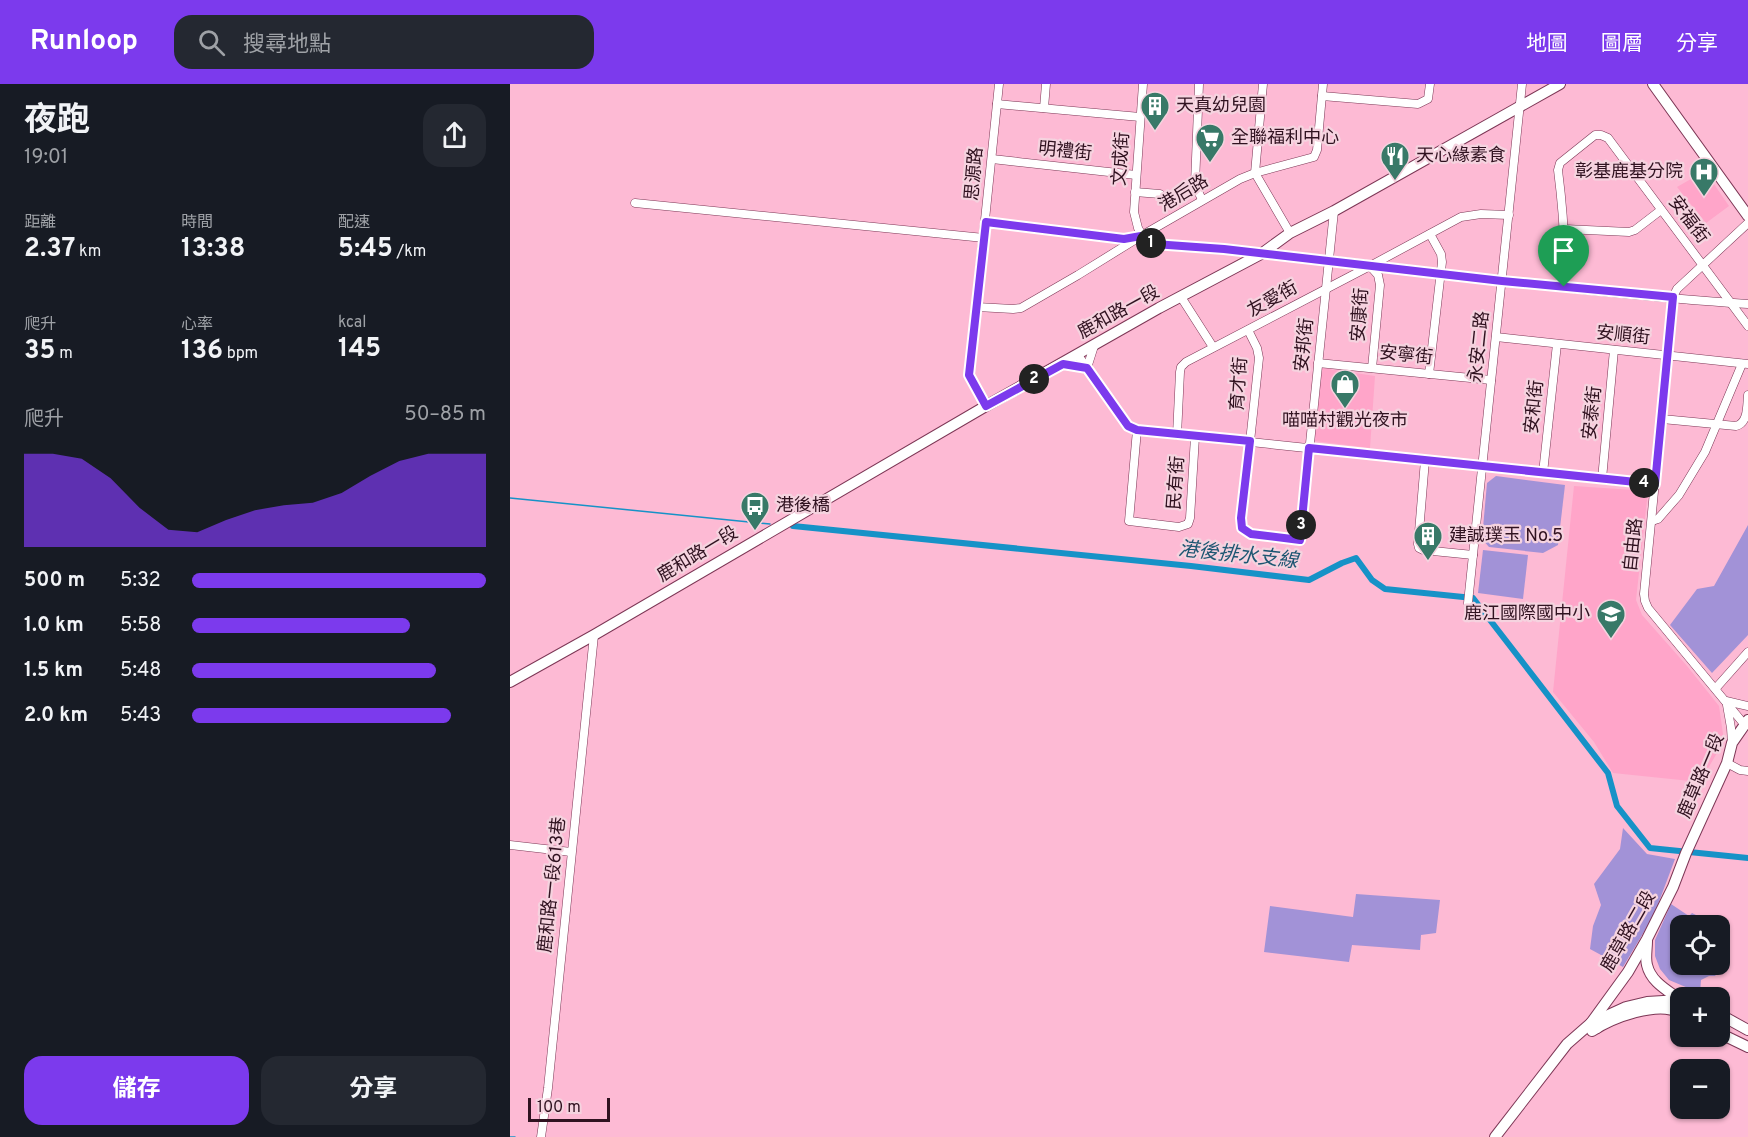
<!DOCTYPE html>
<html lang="zh-TW">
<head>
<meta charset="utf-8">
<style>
  body { margin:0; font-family:Overpass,"Noto Sans TC",sans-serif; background:#242831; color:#f1f3f6; height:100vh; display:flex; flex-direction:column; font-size:22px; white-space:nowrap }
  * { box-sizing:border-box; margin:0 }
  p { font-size:20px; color:#9ea1a6 }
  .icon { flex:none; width:33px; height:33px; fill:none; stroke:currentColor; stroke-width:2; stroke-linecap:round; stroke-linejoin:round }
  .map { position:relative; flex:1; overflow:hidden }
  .details { display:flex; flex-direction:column; background:#171b24; width:510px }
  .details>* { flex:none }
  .controls { position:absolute; left:1160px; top:831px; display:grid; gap:12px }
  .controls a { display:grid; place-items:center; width:60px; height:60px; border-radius:12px; background:#171b24; box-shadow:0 2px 4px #0004; font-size:30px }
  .scale { position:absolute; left:18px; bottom:15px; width:82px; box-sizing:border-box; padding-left:6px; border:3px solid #301220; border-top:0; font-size:16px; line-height:21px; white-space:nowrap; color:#301220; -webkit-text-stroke:4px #f5d3df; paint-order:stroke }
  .pin { position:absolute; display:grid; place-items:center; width:51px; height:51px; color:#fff; margin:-62px -26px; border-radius:50% 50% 50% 0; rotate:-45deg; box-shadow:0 0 6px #0007 }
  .pin .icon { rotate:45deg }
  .km { position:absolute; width:30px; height:30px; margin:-15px; border-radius:50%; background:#222; color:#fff; font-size:16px; line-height:30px; text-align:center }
  .round { display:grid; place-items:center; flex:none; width:63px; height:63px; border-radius:18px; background:#242831 }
  .summary { display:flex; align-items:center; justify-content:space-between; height:102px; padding:0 24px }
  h1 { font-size:33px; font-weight:700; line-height:45px }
  .stats { display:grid; grid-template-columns:repeat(3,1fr); gap:9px; height:102px; padding:6px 24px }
  .stats div { display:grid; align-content:center }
  .stats b { font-size:26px; font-weight:700 }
  .stats small { font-size:16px; font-weight:400 }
  .stats p { font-size:16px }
  .chart { height:168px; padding:12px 24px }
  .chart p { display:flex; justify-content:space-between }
  .chart svg { width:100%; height:108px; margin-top:6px; fill:#7c3aed; opacity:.7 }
  .cta { display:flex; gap:12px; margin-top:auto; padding:12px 24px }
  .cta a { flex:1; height:69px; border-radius:18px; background:#7c3aed; color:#fff; font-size:24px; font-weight:700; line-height:69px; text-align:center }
  .cta a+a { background:#242831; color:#f1f3f6 }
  ul { padding:0 24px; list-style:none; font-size:20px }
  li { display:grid; grid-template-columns:96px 72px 1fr; align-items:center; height:45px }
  li i { height:15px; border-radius:8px; background:#7c3aed }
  header { display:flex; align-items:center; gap:36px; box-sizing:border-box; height:84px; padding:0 30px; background:#7c3aed; color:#fff }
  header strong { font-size:28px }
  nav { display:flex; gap:33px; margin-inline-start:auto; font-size:21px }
  .search { width:420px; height:54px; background:#242831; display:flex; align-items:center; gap:15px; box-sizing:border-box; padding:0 21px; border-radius:18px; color:#9ea1a6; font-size:22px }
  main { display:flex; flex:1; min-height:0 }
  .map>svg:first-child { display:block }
  .built { fill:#ffa5c9 }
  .green { fill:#a292d7 }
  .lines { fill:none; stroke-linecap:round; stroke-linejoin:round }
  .stream { stroke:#1692c7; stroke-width:1.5 }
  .canal { stroke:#1692c7; stroke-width:6 }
  .minor-casing { stroke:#7d3756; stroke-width:9 }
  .major-casing { stroke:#7d3756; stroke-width:12 }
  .minor { stroke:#fff; stroke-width:8 }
  .major { stroke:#fff; stroke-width:10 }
  .route-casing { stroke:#fff; stroke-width:12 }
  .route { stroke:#7c3aed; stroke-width:8 }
  .labels { text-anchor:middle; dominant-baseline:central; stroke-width:4.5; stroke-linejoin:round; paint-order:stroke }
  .poi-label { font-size:18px; fill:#301220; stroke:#f5d3df; text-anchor:start }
  .street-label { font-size:18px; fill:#301220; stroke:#f5d3df }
  .water-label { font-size:20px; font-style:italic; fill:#1d5672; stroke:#f5d3df }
</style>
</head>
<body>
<header>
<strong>Runloop</strong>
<div class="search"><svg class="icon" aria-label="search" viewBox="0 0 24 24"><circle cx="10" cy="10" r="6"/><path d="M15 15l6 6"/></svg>搜尋地點</div>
<nav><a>地圖</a><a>圖層</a><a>分享</a></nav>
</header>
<main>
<section class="details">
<div class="summary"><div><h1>夜跑</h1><p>19:01</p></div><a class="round"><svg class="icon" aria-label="share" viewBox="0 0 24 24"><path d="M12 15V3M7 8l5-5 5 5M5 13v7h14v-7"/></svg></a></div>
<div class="stats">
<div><p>距離</p><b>2.37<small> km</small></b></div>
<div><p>時間</p><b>13:38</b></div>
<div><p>配速</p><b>5:45<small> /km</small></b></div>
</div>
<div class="stats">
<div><p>爬升</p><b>35<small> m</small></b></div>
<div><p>心率</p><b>136<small> bpm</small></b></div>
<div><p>kcal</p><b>145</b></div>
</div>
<div class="chart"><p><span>爬升</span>50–85 m</p>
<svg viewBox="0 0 160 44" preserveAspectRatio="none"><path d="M0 44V6L10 6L20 8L30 16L40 28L50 37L60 38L70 33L80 29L90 27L100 26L110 22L120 15L130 9L140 6L150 6L160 6V44z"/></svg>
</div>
<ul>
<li><b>500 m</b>5:32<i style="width:100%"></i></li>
<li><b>1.0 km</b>5:58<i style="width:74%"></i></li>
<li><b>1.5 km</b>5:48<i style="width:83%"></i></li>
<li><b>2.0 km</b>5:43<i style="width:88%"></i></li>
</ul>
<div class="cta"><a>儲存</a><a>分享</a></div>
</section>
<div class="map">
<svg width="1238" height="1053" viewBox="0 0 1238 1053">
  <rect width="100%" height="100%" fill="#fdbad4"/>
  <g class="built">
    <polygon points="1195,87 1219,122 1196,139 1167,103"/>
    <polygon points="812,284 865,292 860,364 804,357"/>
    <polygon points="1064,402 1138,407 1126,516 1132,531 1177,582 1209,622 1214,657 1190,698 1103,689 1084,658 1043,608"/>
  </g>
  <g class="green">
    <polygon points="986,392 1055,401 1048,461 1033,469 979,463 972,455 977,399"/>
    <polygon points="1238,441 1238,551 1202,589 1160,541 1187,505 1204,502"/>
    <polygon points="973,466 1018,471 1013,515 968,509"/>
    <polygon points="1113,744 1137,770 1165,775 1144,831 1113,883 1080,865 1083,842 1091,821 1084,800 1110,765"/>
    <polygon points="846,810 930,816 926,849 911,851 910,866 842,861 839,878 754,868 760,822 843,833"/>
    <polygon points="1161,820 1179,832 1182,829 1196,836 1196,841 1170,842 1170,880 1209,880 1209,877 1214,880 1205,892 1199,892 1191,896 1190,909 1159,896 1150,885 1145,872 1145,856"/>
  </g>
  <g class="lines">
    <g class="stream">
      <polyline points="0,414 260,440"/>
      <polyline points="0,1053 5,1053"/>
    </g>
    <polyline class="canal" points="283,442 681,482 799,496 832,479 846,474 862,496 875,505 963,514 1098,689 1107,722 1140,764 1238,774"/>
    <g class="minor-casing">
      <g id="minor">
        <path d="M633,0L624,128L628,144L635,157L644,160C842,174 1039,207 1238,220"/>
        <polyline points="689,0 685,100 692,116"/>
        <polyline points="753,0 745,89 780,149"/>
        <polyline points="812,12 908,20 918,15 920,0"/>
        <polyline points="487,20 630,33"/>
        <polyline points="534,24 536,0"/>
        <polyline points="482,75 626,91"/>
        <polyline points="625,108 650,110"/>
        <polyline points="125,119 474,154"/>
        <polyline points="476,138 614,155 627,153"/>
        <polyline points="1055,145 1119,148 1125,146 1151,126"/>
        <polyline points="860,182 868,191 870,201 862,284"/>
        <path d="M1054,203C1056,163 1053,125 1048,86L1050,79L1085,51H1091L1098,54L1238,242"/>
        <polyline points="671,213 703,263"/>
        <polyline points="467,223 503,225 511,224 568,191 631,152 730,95 745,89 804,73 807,66 813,0"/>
        <polyline points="738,246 747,264 749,274 731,441 735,447 741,450 790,456 824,127"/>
        <polyline points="986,253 1238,280"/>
        <polyline points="568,271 617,342 627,346 1145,401"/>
        <polyline points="808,279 981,296"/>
        <polyline points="553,280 577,284 584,262"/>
        <polyline points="919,290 932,178 931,170 920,150"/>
        <polyline points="476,322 459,291 489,0"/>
        <path d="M1152,335L1226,342C1238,339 1237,323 1238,311"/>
        <polyline points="627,346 619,437 669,443 678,440 680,434 685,353"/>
        <polyline points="667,351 670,288 671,283 676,278 860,182 951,133 971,130 999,131"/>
        <polyline points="915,376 908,460 909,464 913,466 963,471"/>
        <polyline points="1033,389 1047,260"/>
        <polyline points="1092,395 1104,266"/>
        <polyline points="1142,437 1148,435 1169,411 1195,368 1232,280"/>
        <polyline points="958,519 1012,0"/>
        <polyline points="1206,604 1238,568"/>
        <polyline points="1216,617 1238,622"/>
        <polyline points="1217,621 1221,644 1222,659"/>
        <polyline points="1234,640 1138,524 1135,517 1134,510 1163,213 1167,205 1238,139"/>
        <polyline points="1217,679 1230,686 1238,687"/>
        <polyline points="0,761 61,768"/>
        <polyline points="31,1053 38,1004 84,551"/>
      </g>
    </g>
    <g class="major-casing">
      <g id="major">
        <polyline points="1143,0 1238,132"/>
        <polyline points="0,598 84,551 476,322 649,224 751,170 780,149 824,127 1050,0"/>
        <path d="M1137,857C1137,865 1135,874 1137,881C1141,898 1157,906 1169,915L1168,918"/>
        <polyline points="1209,930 1238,946"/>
        <polyline points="1087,944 1081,939 1118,888 1137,855 1163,803 1176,769 1217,679 1222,659 1238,636"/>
        <path d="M1082,947C1102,934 1148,916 1170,929"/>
        <polyline points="1209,949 1238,963"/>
        <polyline points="985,1053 1057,960 1081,939 1116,923 1137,918 1170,916"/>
      </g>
    </g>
    <use href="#minor" class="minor"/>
    <use href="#major" class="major"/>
  </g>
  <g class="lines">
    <g class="route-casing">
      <polygon id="route" points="476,138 614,155 631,152 635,157 644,160 714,165 992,197 1163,213 1145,400 799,364 790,456 741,450 732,444 731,434 740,357 627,346 618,342 577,284 553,280 476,322 459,291"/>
    </g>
    <use href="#route" class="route"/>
  </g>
  <defs>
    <g id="building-pin" transform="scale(1.5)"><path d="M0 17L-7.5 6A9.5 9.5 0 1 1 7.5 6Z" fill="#387968" stroke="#f5d3df"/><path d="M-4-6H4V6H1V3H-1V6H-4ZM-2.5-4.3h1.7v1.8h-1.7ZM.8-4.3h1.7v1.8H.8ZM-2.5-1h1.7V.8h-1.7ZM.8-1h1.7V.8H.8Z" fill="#fff"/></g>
    <g id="supermarket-pin" transform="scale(1.5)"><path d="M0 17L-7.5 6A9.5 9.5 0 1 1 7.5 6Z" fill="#387968" stroke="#f5d3df"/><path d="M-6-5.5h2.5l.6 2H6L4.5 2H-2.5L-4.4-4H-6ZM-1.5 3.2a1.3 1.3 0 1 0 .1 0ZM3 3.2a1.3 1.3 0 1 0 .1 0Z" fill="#fff"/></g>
    <g id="restaurant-pin" transform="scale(1.5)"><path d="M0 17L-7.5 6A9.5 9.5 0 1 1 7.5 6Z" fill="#387968" stroke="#f5d3df"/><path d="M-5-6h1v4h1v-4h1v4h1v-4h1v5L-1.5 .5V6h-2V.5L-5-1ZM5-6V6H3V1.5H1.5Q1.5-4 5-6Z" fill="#fff"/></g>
    <g id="hospital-pin" transform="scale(1.5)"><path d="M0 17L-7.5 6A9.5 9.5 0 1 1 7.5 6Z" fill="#387968" stroke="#f5d3df"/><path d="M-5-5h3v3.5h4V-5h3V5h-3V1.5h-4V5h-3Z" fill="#fff"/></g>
    <g id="shop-pin" transform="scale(1.5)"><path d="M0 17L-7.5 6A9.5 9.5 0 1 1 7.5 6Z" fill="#387968" stroke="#f5d3df"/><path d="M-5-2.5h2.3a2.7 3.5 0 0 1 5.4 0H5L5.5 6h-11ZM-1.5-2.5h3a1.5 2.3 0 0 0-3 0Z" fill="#fff"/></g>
    <g id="bus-pin" transform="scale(1.5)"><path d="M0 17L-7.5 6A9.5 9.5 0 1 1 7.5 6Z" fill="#387968" stroke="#f5d3df"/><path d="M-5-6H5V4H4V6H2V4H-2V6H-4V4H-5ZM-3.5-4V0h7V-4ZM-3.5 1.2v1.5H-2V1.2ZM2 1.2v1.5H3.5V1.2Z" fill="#fff"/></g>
    <g id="school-pin" transform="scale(1.5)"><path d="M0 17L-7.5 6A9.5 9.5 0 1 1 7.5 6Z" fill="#387968" stroke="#f5d3df"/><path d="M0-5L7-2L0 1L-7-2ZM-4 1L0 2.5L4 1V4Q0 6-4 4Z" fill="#fff"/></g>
  </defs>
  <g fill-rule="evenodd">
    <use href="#building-pin" x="645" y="22"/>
    <use href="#supermarket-pin" x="700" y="54"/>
    <use href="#restaurant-pin" x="885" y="72"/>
    <use href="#hospital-pin" x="1194" y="88"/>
    <use href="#shop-pin" x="835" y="300"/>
    <use href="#bus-pin" x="245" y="422"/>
    <use href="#building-pin" x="918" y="452"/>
    <use href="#school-pin" x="1101" y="530"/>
  </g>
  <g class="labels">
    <g class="poi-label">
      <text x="666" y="22">天真幼兒園</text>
      <text x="721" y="54">全聯福利中心</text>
      <text x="906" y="72">天心緣素食</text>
      <text x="1173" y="88" text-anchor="end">彰基鹿基分院</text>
      <text x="835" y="337" text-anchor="middle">喵喵村觀光夜市</text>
      <text x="266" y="422">港後橋</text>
      <text x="939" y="452">建誠璞玉 No.5</text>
      <text x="1080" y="530" text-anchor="end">鹿江國際國中小</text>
    </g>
    <g class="street-label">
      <text transform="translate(555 68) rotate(6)">明禮街</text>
      <text transform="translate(612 75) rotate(-86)">文成街</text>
      <text transform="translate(465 90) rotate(-85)">思源路</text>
      <text transform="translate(674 110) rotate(-31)">港后路</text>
      <text transform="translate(1178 136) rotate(53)">安福街</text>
      <text transform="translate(763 216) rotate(-29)">友愛街</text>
      <text transform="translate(609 229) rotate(-29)">鹿和路一段</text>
      <text transform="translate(851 231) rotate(-86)">安康街</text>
      <text transform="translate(1113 252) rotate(6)">安順街</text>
      <text transform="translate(795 261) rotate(-84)">安邦街</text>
      <text transform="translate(970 263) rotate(-84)">永安二路</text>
      <text transform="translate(896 272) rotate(6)">安寧街</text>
      <text transform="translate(730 300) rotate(-86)">育才街</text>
      <text transform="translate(1025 323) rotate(-84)">安和街</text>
      <text transform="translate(1083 329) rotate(-84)">安泰街</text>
      <text transform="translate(667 399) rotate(-86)">民有街</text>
      <text transform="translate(1124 461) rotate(-84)">自由路</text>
      <text transform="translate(188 471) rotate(-31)">鹿和路一段</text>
      <text transform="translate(1192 692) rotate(-67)">鹿草路一段</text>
      <text transform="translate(43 801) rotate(-84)">鹿和路一段613巷</text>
      <text transform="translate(1119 848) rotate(-60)">鹿草路二段</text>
    </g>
    <g class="water-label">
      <text transform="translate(728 472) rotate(6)">港後排水支線</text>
    </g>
  </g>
</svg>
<div class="controls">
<a><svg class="icon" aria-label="locate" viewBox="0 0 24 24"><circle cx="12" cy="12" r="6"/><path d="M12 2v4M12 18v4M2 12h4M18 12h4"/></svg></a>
<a>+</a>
<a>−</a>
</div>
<div class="scale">100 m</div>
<div class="pin" style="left:1054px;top:203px;background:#1e9e55"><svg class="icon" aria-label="arrive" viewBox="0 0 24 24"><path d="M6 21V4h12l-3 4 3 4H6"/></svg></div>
<b class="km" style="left:641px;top:159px">1</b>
<b class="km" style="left:524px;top:295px">2</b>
<b class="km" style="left:791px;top:441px">3</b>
<b class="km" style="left:1134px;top:399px">4</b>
</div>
</main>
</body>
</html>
